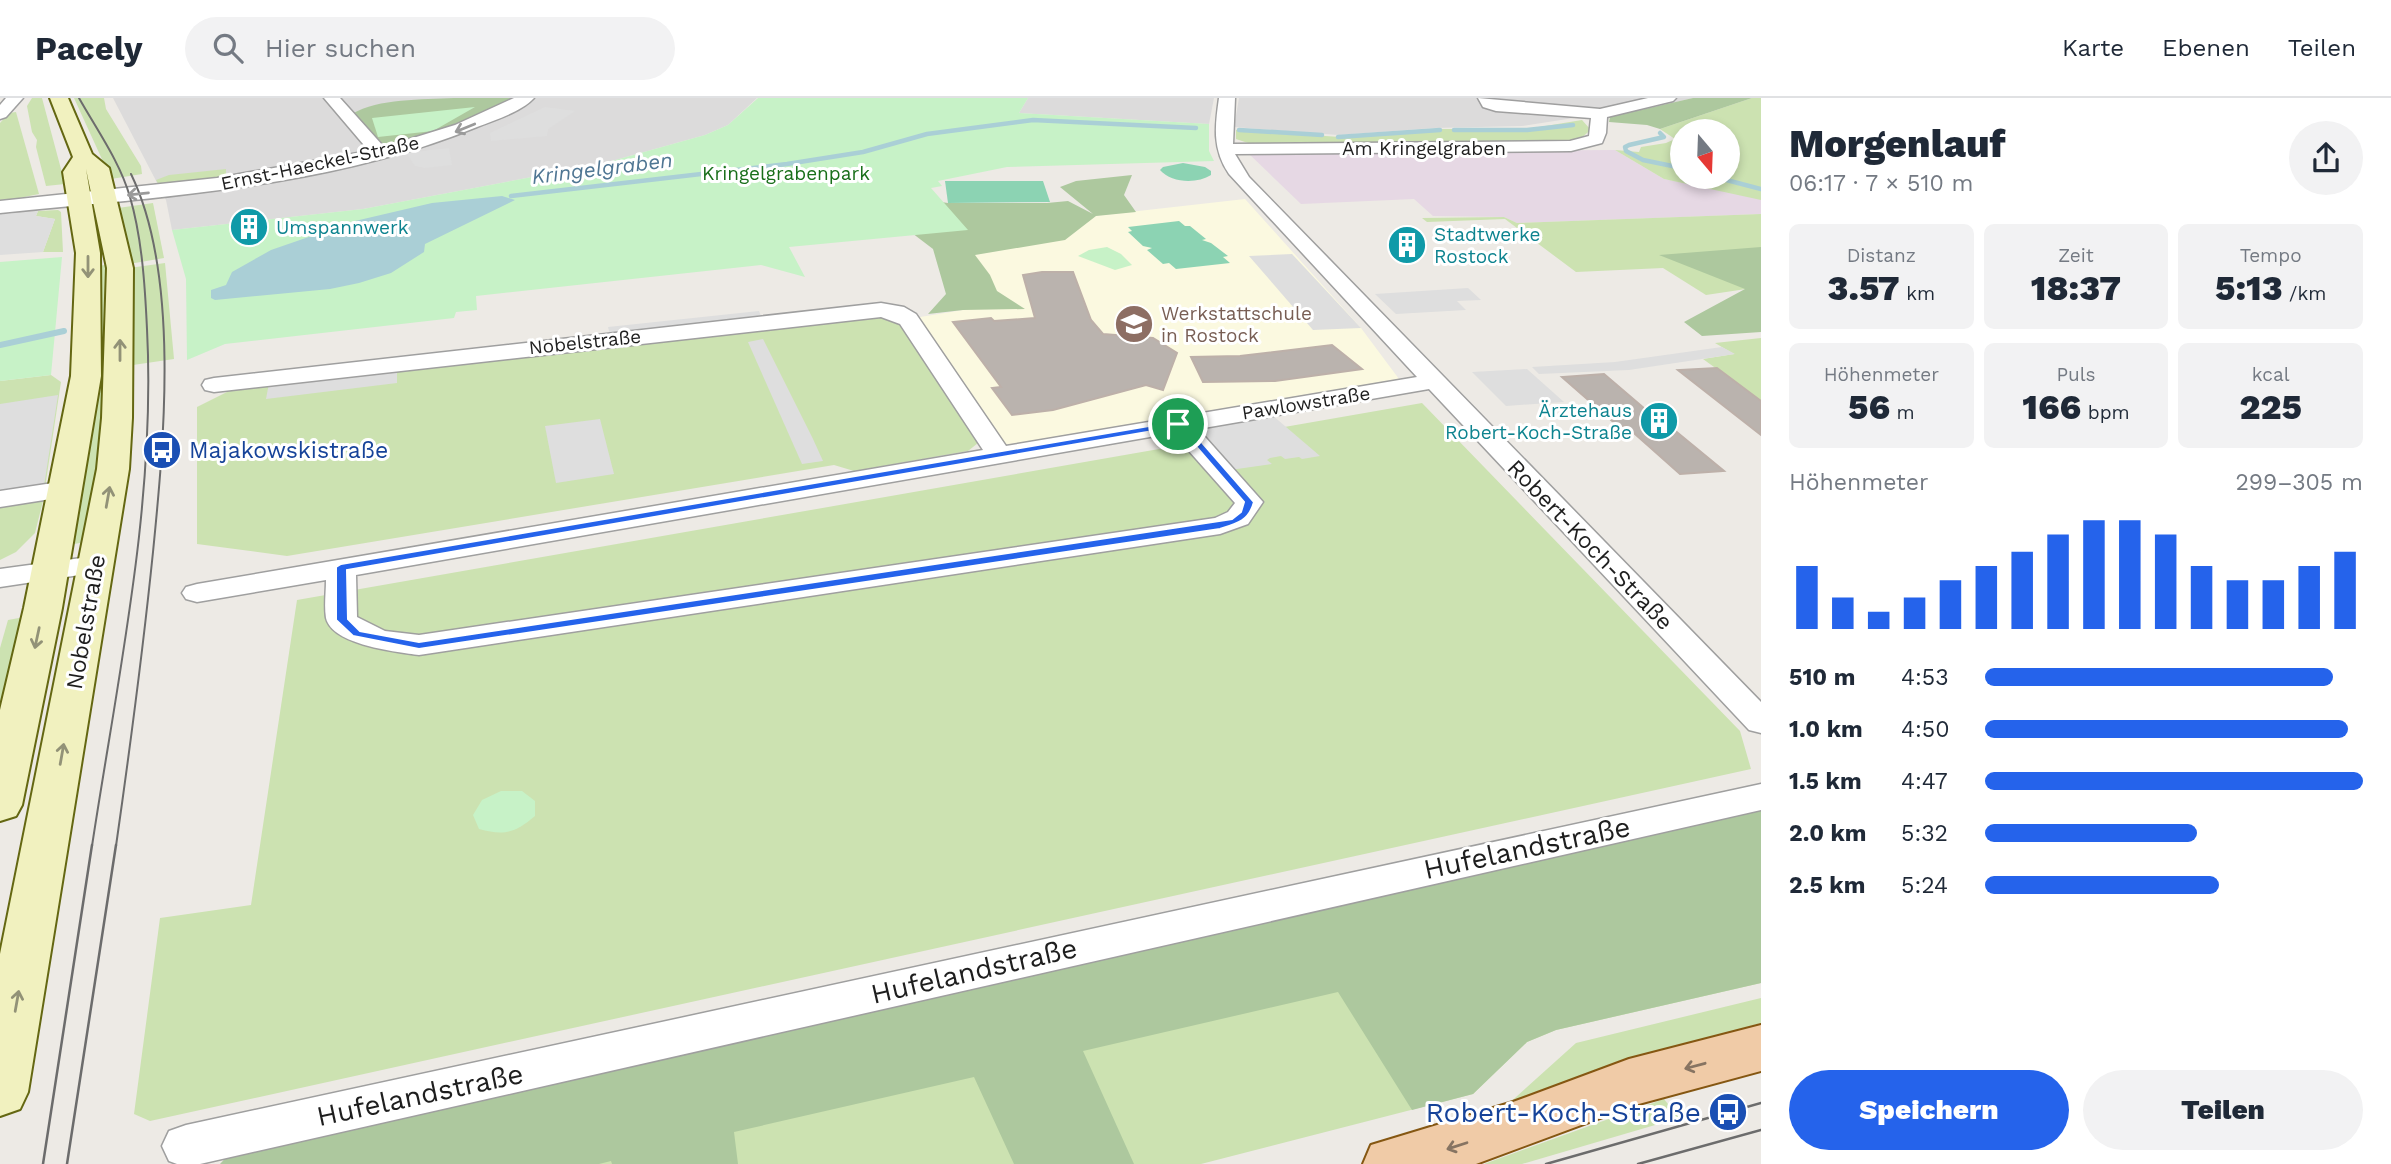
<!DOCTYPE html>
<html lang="de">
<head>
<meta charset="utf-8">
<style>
  body { margin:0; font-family:"Work Sans",sans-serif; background:#f2f2f3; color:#1f2937; height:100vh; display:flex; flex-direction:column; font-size:26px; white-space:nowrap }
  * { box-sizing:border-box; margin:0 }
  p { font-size:23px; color:#747a83 }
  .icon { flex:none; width:38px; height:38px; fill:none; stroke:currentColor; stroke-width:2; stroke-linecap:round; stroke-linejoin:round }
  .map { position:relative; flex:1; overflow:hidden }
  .panel { display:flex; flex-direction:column; background:#fff; width:630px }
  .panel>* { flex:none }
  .needle { width:46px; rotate:161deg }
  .fabs { position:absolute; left:1670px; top:21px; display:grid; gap:14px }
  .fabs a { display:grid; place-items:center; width:70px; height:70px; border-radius:50%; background:#fff; box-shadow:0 4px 10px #0003; font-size:35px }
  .pin { position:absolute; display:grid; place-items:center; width:60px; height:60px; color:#fff; margin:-30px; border:4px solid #fff; border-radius:50%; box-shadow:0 2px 7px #0007 }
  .round { display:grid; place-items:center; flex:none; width:74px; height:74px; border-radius:37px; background:#f2f2f3 }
  .headline { display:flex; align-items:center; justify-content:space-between; height:119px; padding:0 28px }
  h1 { font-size:38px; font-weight:800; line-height:52px }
  .figures { display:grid; grid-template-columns:repeat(3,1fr); gap:10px; height:119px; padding:7px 28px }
  .figures div { display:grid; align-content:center; border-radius:10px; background:#f2f2f3; text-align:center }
  .figures b { font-size:35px; font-weight:800 }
  .figures small { font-size:19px; font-weight:400 }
  .figures p { font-size:19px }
  .chart { height:196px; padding:14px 28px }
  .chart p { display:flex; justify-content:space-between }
  .chart svg { width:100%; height:126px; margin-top:7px; stroke:#2563eb; stroke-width:6 }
  .cta { display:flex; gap:14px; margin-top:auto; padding:14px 28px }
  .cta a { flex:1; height:80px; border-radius:42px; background:#2563eb; color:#fff; font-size:28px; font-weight:800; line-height:80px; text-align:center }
  .cta a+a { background:#f2f2f3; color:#1f2937 }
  ul { padding:0 28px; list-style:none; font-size:23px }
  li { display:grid; grid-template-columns:112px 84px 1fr; align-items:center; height:52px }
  li i { height:18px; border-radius:9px; background:#2563eb }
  header { display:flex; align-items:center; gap:42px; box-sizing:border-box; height:98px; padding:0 35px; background:#fff; border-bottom:2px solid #e0e1e3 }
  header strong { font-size:33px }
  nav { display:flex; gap:38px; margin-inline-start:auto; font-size:24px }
  .search { width:490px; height:63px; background:#f2f2f3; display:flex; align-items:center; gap:18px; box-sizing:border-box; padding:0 24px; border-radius:38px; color:#747a83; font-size:26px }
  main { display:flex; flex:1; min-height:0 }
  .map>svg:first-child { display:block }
  .residential { fill:#dcdbdb }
  .industrial { fill:#e6d8e4 }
  .education { fill:#fbf9e0 }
  .grass { fill:#cce2b1; fill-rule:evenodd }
  .forest { fill:#adc89e }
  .park { fill:#c7f2c7 }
  .pitch { fill:#8cd3b3 }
  .parking { fill:#dedede }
  .water { fill:#aacfd6 }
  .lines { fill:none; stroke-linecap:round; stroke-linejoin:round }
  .stream-far1 { stroke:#aacfd6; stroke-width:4.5 }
  .stream { stroke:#aacfd6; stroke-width:6 }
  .building { fill:#bab3ae; stroke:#bdb0a9; stroke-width:2 }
  .street-casing { stroke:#9f9f9f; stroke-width:3 }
  .secondary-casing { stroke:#646712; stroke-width:4 }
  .primary-casing { stroke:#855712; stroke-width:4 }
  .street { fill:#fff; fill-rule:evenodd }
  .secondary { fill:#f1f1bf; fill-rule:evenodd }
  .primary { fill:#f0cba7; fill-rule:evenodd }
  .tram-far1 { stroke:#6c6c6c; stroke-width:2 }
  .tram { stroke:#6c6c6c; stroke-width:2.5 }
  .oneway { stroke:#9a9a9a }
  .oneway2 { stroke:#929277 }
  .oneway3 { stroke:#877462 }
  .route { fill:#2563eb; stroke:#fff; stroke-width:2; fill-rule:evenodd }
  .labels { text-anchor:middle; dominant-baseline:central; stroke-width:6; stroke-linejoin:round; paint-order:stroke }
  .far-street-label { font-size:19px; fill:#1e1e1e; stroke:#fff }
  .far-park-label { font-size:19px; fill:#196f1a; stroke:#fff }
  .far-culture-label { font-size:19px; fill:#0d838f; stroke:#fff; text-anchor:start }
  .far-education-label { font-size:19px; fill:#785e54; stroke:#fff; text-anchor:start }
  .far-water-label { font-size:21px; font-style:italic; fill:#4f7693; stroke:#fff }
  .transit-label { font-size:23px; fill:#164399; stroke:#fff; text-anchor:start }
  .street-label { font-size:23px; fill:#1e1e1e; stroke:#fff }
  .near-street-label { font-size:28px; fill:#1e1e1e; stroke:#fff }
  .near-transit-label { font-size:28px; fill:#164399; stroke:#fff; text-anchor:end }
</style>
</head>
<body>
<header>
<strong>Pacely</strong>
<div class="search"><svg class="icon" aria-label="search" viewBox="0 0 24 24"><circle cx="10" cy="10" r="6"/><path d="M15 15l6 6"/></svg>Hier suchen</div>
<nav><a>Karte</a><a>Ebenen</a><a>Teilen</a></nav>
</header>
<main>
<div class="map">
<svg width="1761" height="1066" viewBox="0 0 1761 1066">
  <rect width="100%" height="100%" fill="#edeae5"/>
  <g class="residential">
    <polygon points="113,0 757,0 728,27 705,37 601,66 363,111 172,132 166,102"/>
    <polygon points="1028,0 1214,0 1209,26 1019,15"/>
    <polygon points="1239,0 1693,0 1615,19 1580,19 1522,28 1434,30 1338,37 1234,29"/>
  </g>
  <polygon class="industrial" points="1615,52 1664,81 1758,100 1761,102 1761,116 1517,125 1504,119 1433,118 1414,101 1301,106 1247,54"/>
  <polygon class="education" points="1245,101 1361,230 1399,281 993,349 908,221 963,212 968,132"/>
  <g class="grass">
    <polygon points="32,0 42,0 65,86 46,88 36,49 37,42 32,34 27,8"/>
    <polygon points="74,0 104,0 106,11 141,68 142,76 111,81"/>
    <path d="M1752,0H1761V102L1664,81L1615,52L1639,54L1641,49L1666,45L1675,41L1660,31ZM1682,33H1727V79H1682Z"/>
    <polygon points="16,14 39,96 0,104 0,25 9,15"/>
    <path d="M1582,22L1590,31C1584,42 1570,42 1559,44L1251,46L1236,41V32L1340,39L1438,31H1527Z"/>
    <polygon points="226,71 226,82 200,81 160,89 156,82 169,77"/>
    <polygon points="153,105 164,160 129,166 118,110"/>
    <polygon points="58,112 61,114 63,154 43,154 55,121 36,118 38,113"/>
    <polygon points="1761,116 1761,186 1746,191 1706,197 1663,170 1576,174 1505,121 1427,124 1422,120 1504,119 1517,125"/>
    <polygon points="165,165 174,261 133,267 129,170"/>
    <polygon points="105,167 107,274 88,436 86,444 74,446 96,276 98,168"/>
    <polygon points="875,217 898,220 978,345 968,353 854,373 834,367 287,458 197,446 197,309 239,288"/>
    <polygon points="1761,240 1761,303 1703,261 1734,256 1715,245"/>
    <polygon points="51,277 61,284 43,403 35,435 16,454 0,462 0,283"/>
    <polygon points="1422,305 1740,633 1751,671 150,1023 134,1016 160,820 251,807 297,502"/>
    <polygon points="30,518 0,618 0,550 8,522"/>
    <polygon points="1761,711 1761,885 1556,932 1527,944 1473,996 1201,1066 220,1066"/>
    <polygon points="1761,900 1761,925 1606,969 1506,1008 1576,945"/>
    <polygon points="1664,1001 1679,1020 1522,1066 1484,1066"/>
  </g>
  <g class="forest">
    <path d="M454,0H522L502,11L381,52L352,16C379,0 422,2 454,0Z"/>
    <polygon points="1693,0 1752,0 1660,31 1647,27 1609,24 1610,19"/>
    <polygon points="1132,77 1124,97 1136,114 1096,118 1065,142 975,157 990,177 997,193 1025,211 963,212 928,216 946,196 933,151 912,135 904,99 948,105 1047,105 1068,103 1093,116 1060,89 1076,83"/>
    <polygon points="1761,149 1761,234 1702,238 1684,224 1745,191 1659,157"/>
    <polygon points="1761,711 1761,885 1556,932 1527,944 1473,996 1412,1012 1338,894 1083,953 1134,1066 1014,1066 974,979 734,1034 738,1066 612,1066 611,1063 599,1066 220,1066 233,1052"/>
  </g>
  <g class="park">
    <polygon points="758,0 1028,0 1019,15 1209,26 1209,53 1214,63 1007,69 938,83 942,88 931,90 968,132 789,149 805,179 761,167 476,198 477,212 456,214 454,220 225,246 187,262 186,181 172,132 363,111 601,66 705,37 728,27"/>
    <polygon points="475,9 433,33 378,39 372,20"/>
    <polygon points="1107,149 1121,156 1132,167 1115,172 1078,158 1089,152"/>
    <polygon points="62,159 51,277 0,283 0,164"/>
    <path d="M501,693H522L535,703V718C515,735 504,738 479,731L473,717L482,702Z"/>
  </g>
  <g class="pitch">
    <path d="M1183,65L1205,69L1211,73V77C1197,86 1171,85 1160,72L1163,69Z"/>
    <polygon points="945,83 1043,83 1050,104 948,105"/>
    <polygon points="1179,123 1185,128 1190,128 1206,141 1202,142 1211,145 1228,158 1223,159 1230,165 1176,171 1169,165 1163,166 1147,152 1152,150 1143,148 1128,134 1132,133 1128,129"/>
  </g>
  <g class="parking">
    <polygon points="545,9 575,13 548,31 547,38 491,43 490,35"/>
    <polygon points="449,50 452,67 425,70 415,68 406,55"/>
    <polygon points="38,113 36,118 55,121 43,154 0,157 0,116"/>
    <polygon points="1292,156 1361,230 1313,232 1249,158"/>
    <polygon points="1468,190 1481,202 1457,203 1466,212 1396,216 1375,196"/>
    <polygon points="759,213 762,221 610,237 608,229"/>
    <polygon points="763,241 813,341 823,363 802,366 748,244"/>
    <polygon points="1722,249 1735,256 1629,272 1539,276 1532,269 1615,264"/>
    <polygon points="397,270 397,285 266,301 269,285"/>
    <polygon points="1527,271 1564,304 1506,308 1472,274"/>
    <polygon points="58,297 44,388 0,396 0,306"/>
    <polygon points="1265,311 1320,358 1302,361 1299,359 1285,361 1281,358 1270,360 1267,362 1272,366 1223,373 1178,326"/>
    <polygon points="600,321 614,376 556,385 545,328"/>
  </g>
  <polygon class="water" points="502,98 515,102 425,146 424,154 391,175 359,185 330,191 215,202 211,200 211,192 226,187 232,174 271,152 355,123 432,105"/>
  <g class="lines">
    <g class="stream-far1">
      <polyline points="1239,32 1322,37"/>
      <polyline points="1454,32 1527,32 1573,27"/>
      <polyline points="1660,35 1664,39 1629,47 1625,49 1626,53 1643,62 1682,70"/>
      <polyline points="1338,39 1440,32"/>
      <polyline points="1715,79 1761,91"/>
      <polyline points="511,98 787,66 863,54 927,36 1033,22 1196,30"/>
    </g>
    <polyline class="stream" points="0,247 64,233"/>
  </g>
  <g class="building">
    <polygon points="1042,174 1073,174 1091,222 1103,236 1153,240 1177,255 1163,292 1146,287 1053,312 1012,317 992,290 1001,289 953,224 991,220 994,223 1035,220 1023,177"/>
    <polygon points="1332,247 1362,271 1275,283 1203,284 1191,259 1240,258"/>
    <polygon points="1717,270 1761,303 1761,337 1678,272"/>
    <polygon points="1604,276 1652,317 1656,317 1724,373 1680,376 1626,328 1618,328 1562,279"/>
  </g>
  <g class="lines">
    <g class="street-casing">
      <g id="street">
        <polygon points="6,0 23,0 6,19 0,21 0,7"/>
        <path d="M324,0H340L384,49L455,27L514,0H534C521,14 495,22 477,29C328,90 159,99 0,115V103L217,80L369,53Z"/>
        <path d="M1219,0H1235L1233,46L1570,43L1589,38L1591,20L1496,13L1483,9L1478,0L1600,11L1648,0H1676L1673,3L1607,19L1606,35L1602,45L1571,53L1235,56L1249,79L1761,604V635L1749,632L1429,291L1198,331L1263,404L1248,426L1220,436L419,557C397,554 332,547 326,520C324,508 326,494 326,482L197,504L186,501L182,495L186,489L197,486L983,352L900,226L881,219L214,294L205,292L202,287L205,282L214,280L881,205L904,209L916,216L1006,348L1417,279L1229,76C1212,51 1215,28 1219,0ZM1173,335L1235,405L1228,414L1215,420L419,537L385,533L357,519L356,477Z"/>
        <polygon points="66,383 76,385 80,391 76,397 0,409 0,393"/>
        <polygon points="96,458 106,461 111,467 106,473 0,489 0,471"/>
        <polygon points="1761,686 1761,712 200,1066 177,1066 169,1063 162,1048 169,1033 186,1027"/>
      </g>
    </g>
    <g class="secondary-casing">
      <polygon id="secondary" points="50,0 68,0 92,56 109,70 133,170 132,320 129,371 28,994 20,1011 0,1018 0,856 97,371 102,320 107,170 86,71 100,155 101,278 62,510 22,707 16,718 0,723 0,612 24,510 71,278 76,155 63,74 73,59"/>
    </g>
    <g class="primary-casing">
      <polygon id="primary" points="1761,927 1761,973 1635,1007 1476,1066 1363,1066 1371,1047 1513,1004 1629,961"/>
    </g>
    <use href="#street" class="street"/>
    <use href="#secondary" class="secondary"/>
    <use href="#primary" class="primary"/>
    <g class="tram-far1">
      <path d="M79,0C97,32 120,64 130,99C142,140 145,188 147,231C156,404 118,577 92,748"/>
      <path d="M116,748C130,650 143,552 153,454C164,344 180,177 131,76"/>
    </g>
    <g class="tram">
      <polyline points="43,1066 92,747"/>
      <polyline points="67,1066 116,747"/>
      <polyline points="1546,1066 1761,1005"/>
      <polyline points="1638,1066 1761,1032"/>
    </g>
  </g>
  <defs><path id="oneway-shaft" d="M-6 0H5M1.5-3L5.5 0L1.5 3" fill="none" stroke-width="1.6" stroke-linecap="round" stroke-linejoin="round" transform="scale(1.75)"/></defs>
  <g class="oneway">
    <use href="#oneway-shaft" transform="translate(465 30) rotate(158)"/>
    <use href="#oneway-shaft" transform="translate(138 96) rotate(174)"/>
  </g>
  <g class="oneway2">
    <use href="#oneway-shaft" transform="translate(88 169) rotate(90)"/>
    <use href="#oneway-shaft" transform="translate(120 252) rotate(-90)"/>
    <use href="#oneway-shaft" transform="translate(108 399) rotate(-80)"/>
    <use href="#oneway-shaft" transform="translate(37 540) rotate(102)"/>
    <use href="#oneway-shaft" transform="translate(62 656) rotate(-80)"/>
    <use href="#oneway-shaft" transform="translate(17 903) rotate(-80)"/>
  </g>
  <g class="oneway3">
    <use href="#oneway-shaft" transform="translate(1695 968) rotate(165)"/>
    <use href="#oneway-shaft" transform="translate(1457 1048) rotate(162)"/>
  </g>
  <path class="route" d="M1178,323L1199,341L1254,404C1249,423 1237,426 1220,431L419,551L353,538L336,522V469L341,466ZM1176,329L1193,345L1244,404L1241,414L1232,421L419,544L360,533L348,521L347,472Z"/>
  <defs>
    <g id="building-disc" transform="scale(2.0125)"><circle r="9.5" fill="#0f9aa8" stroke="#fff"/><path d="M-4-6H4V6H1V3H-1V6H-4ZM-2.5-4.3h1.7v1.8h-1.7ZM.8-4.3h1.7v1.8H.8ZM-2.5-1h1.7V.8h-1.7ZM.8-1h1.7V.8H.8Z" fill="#fff"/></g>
    <g id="school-disc" transform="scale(2.0125)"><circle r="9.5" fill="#8d6e63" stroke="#fff"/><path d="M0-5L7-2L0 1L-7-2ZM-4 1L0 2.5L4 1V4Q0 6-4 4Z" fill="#fff"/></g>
    <g id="bus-disc" transform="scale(2.0125)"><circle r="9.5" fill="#1a4fb4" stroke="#fff"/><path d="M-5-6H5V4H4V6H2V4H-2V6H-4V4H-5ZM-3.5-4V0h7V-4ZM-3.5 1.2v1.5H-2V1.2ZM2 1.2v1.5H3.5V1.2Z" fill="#fff"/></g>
  </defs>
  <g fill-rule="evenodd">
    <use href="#building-disc" x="249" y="129"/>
    <use href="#building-disc" x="1407" y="147"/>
    <use href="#school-disc" x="1134" y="226"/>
    <use href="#building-disc" x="1659" y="323"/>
    <use href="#bus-disc" x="162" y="352"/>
    <use href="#bus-disc" x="1728" y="1014"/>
  </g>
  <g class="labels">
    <g class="far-street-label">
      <text x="1424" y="50">Am Kringelgraben</text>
      <text transform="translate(320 65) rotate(-12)">Ernst-Haeckel-Straße</text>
      <text transform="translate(585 244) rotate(-6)">Nobelstraße</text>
      <text transform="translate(1306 305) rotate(-9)">Pawlowstraße</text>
    </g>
    <g class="far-park-label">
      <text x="786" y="75">Kringelgrabenpark</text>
    </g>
    <g class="far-culture-label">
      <text x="276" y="129">Umspannwerk</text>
      <text x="1434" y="136">Stadtwerke<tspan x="1434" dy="22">Rostock</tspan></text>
      <text x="1632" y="312" text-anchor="end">Ärztehaus<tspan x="1632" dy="22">Robert-Koch-Straße</tspan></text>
    </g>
    <g class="far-education-label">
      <text x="1161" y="215">Werkstattschule<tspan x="1161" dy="22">in Rostock</tspan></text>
    </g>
    <g class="far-water-label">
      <text transform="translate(602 70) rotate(-7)">Kringelgraben</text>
    </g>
    <g class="transit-label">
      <text x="189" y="352">Majakowskistraße</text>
    </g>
    <g class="street-label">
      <text transform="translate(1590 447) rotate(46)">Robert-Koch-Straße</text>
      <text transform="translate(86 524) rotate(-80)">Nobelstraße</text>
    </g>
    <g class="near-street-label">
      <text transform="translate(1527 750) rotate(-12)">Hufelandstraße</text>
      <text transform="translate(974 873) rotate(-13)">Hufelandstraße</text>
      <text transform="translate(420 997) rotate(-12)">Hufelandstraße</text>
    </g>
    <g class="near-transit-label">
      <text x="1701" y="1014">Robert-Koch-Straße</text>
    </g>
  </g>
</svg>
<div class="fabs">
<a><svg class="needle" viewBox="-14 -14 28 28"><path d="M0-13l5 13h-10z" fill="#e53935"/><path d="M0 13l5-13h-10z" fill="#747a83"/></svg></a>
</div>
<div class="pin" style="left:1178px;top:326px;background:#1e9e55"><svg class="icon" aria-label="arrive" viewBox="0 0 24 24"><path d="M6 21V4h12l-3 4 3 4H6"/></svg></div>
</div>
<section class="panel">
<div class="headline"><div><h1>Morgenlauf</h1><p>06:17 · 7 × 510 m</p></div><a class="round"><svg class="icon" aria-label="share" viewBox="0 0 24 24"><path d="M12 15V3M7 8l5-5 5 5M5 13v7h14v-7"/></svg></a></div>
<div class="figures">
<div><p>Distanz</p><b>3.57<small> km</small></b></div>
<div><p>Zeit</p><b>18:37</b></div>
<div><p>Tempo</p><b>5:13<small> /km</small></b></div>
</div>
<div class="figures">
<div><p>Höhenmeter</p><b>56<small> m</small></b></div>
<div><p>Puls</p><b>166<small> bpm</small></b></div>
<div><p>kcal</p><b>225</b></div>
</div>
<div class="chart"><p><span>Höhenmeter</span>299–305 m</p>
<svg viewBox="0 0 160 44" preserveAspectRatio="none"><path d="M5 44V22M15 44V33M25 44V38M35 44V33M45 44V27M55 44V22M65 44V17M75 44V11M85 44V6M95 44V6M105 44V11M115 44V22M125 44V27M135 44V27M145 44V22M155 44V17"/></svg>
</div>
<ul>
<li><b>510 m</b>4:53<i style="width:92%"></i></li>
<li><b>1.0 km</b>4:50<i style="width:96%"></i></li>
<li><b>1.5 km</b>4:47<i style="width:100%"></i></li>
<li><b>2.0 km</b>5:32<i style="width:56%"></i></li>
<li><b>2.5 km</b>5:24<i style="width:62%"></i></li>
</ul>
<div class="cta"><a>Speichern</a><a>Teilen</a></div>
</section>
</main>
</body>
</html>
